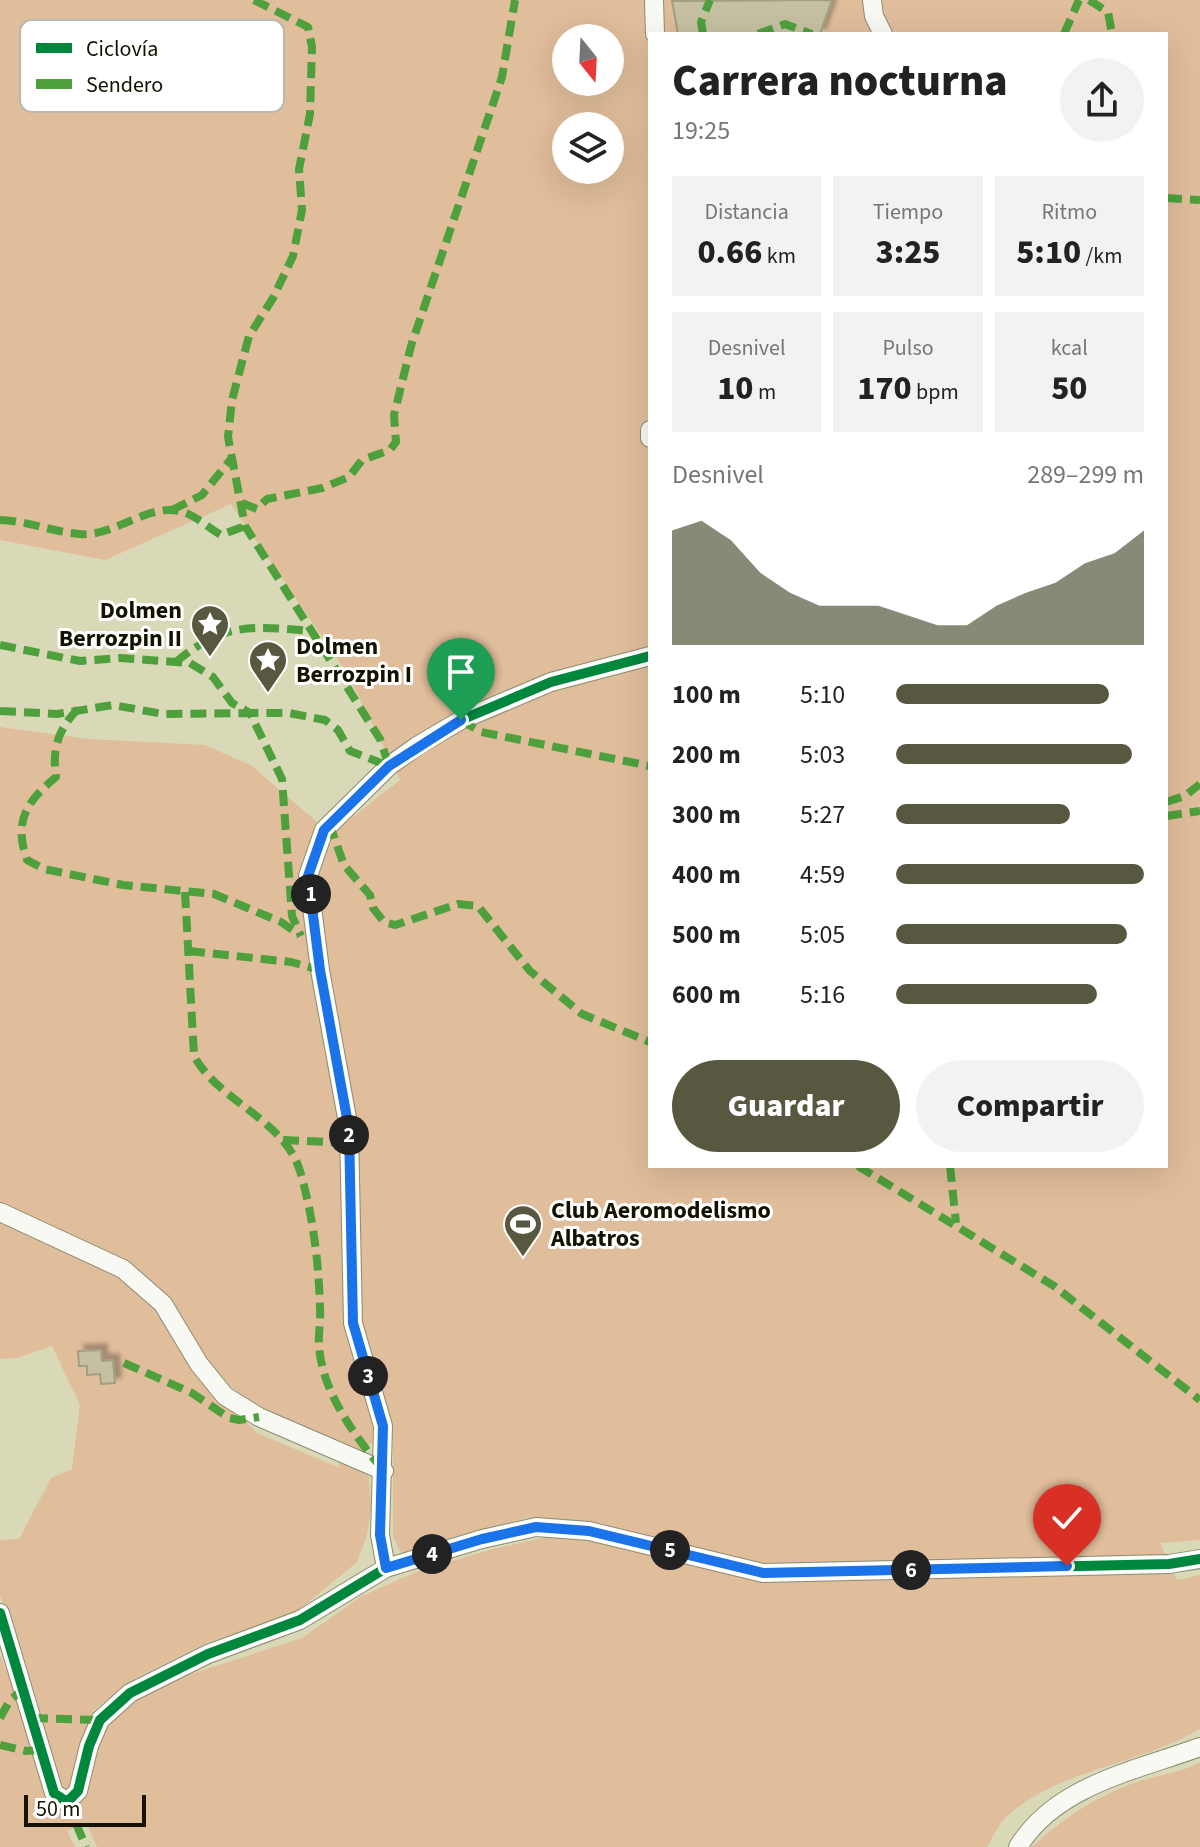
<!DOCTYPE html>
<html lang="es">
<head>
<meta charset="utf-8">
<style>
  body { margin:0; font-family:"Source Sans 3",sans-serif; background:#f2f2f2; color:#222; height:100vh; display:flex; flex-direction:column; font-size:30px; white-space:nowrap }
  * { box-sizing:border-box; margin:0 }
  p { font-size:26px; color:#767676 }
  .icon { flex:none; width:44px; height:44px; fill:none; stroke:currentColor; stroke-width:2; stroke-linecap:round; stroke-linejoin:round }
  .map { position:relative; flex:1; overflow:hidden }
  .sheet { position:absolute; left:648px; top:32px; width:520px; height:1136px; display:flex; flex-direction:column; background:#fff; border-radius:0px; box-shadow:0 8px 32px #0002 }
  .sheet>* { flex:none }
  .needle { width:52px; rotate:162deg }
  .fabs { position:absolute; left:552px; top:24px; display:grid; gap:16px }
  .fabs a { display:grid; place-items:center; width:72px; height:72px; border-radius:50%; background:#fff; box-shadow:0 8px 32px #0002; font-size:40px }
  .scale { position:absolute; left:24px; bottom:20px; width:122px; box-sizing:border-box; padding-left:8px; border:4px solid #131300; border-top:0; font-size:22px; line-height:28px; white-space:nowrap; color:#131300; -webkit-text-stroke:6px #fff; paint-order:stroke }
  .pin { position:absolute; display:grid; place-items:center; width:68px; height:68px; color:#fff; margin:-82px -34px; border-radius:50% 50% 50% 0; rotate:-45deg; box-shadow:0 0 8px #0007 }
  .pin .icon { rotate:45deg }
  .km { position:absolute; width:40px; height:40px; margin:-20px; border-radius:50%; background:#222; color:#fff; font-size:22px; line-height:40px; text-align:center }
  .round { display:grid; place-items:center; flex:none; width:84px; height:84px; border-radius:42px; background:#f2f2f2 }
  .head { display:flex; align-items:center; justify-content:space-between; height:136px; padding:0 24px }
  h1 { font-size:44px; font-weight:800; line-height:60px }
  .metrics { display:grid; grid-template-columns:repeat(3,1fr); gap:12px; height:136px; padding:8px 24px }
  .metrics div { display:grid; align-content:center; border-radius:0px; background:#f2f2f2; text-align:center }
  .metrics b { font-size:34px; font-weight:800 }
  .metrics small { font-size:22px; font-weight:400 }
  .metrics p { font-size:22px }
  .chart { height:224px; padding:16px 24px }
  .chart p { display:flex; justify-content:space-between }
  .chart svg { width:100%; height:144px; margin-top:8px; fill:#585840; opacity:.7 }
  .primary-button { display:flex; gap:16px; margin-top:auto; padding:16px 24px }
  .primary-button a { flex:1; height:92px; border-radius:48px; background:#585840; color:#fff; font-size:32px; font-weight:800; line-height:92px; text-align:center }
  .primary-button a+a { background:#f2f2f2; color:#222 }
  ul { padding:0 24px; list-style:none; font-size:26px }
  li { display:grid; grid-template-columns:128px 96px 1fr; align-items:center; height:60px }
  li i { height:20px; border-radius:10px; background:#585840 }
  .map>svg:first-child { display:block }
  .green { fill:#e0bd9b; fill-rule:evenodd }
  .building { fill:#c6c0a2; stroke:#a19e83; stroke-width:2; filter:url(#shadow) }
  .lines { fill:none; stroke-linecap:round; stroke-linejoin:round }
  .minor-casing { stroke:#8b8c71; stroke-width:20 }
  .minor { stroke:#f9f9f4; stroke-width:18 }
  .quiet { stroke:#4ea03c; stroke-width:8; stroke-dasharray:16 8; stroke-linecap:butt }
  .cycleway-casing { stroke:#fff; stroke-width:15 }
  .cycleway { stroke:#00873e; stroke-width:10 }
  .route-casing { stroke:#fff; stroke-width:16 }
  .route { stroke:#1a73e8; stroke-width:10 }
  .labels { text-anchor:middle; dominant-baseline:central; stroke-width:6; stroke-linejoin:round; paint-order:stroke }
  .poi-label { font-size:24px; font-weight:bold; fill:#131300; stroke:#fff; text-anchor:start }
  .key { fill:#fff; stroke:#b8b8b2; stroke-width:2 }
  .key-label { font-size:22px; fill:#131300 }
</style>
</head>
<body>
<div class="map">
<svg width="1200" height="1847" viewBox="0 0 1200 1847">
  <defs>
    <filter id="shadow"><feDropShadow dx="6" dy="-6" stdDeviation="2" flood-color="#0004"/></filter>
  </defs>
  <rect width="100%" height="100%" fill="#d9d9b7"/>
  <g class="green">
    <path d="M0,0H1200V1540L1160,1543L1177,1580L1200,1575V1729C1140,1765 1061,1768 1007,1816C999,1823 993,1837 987,1847H97L87,1824L67,1831L75,1847H0V1655L23,1709L40,1711L21,1648L0,1596V1540L19,1539L51,1478L72,1469L80,1405L52,1346L17,1358L0,1359V1220L121,1275L159,1307L194,1369L257,1433L340,1468L333,1441L252,1405L210,1368L179,1311L125,1260L0,1207V727L88,739L205,745L252,766L331,834L400,780L347,673L231,504L105,560L0,540ZM650,34H1166V1166H650ZM566,38H610V82H566ZM566,126H610V170H566ZM393,1428V1537L402,1554L527,1518L607,1524L493,1549L421,1570L360,1597L302,1638L185,1676L91,1712L136,1678L209,1642L293,1615L357,1562L367,1535L371,1508L369,1477L356,1454Z"/>
    <path d="M1200,1762V1847H1032C1062,1819 1095,1797 1134,1783C1156,1775 1179,1774 1200,1762Z"/>
  </g>
  <g class="building">
    <polygon points="832,0 820,34 678,34 672,1"/>
    <polygon points="101,1350 102,1361 113,1360 115,1383 101,1384 100,1374 87,1375 87,1366 79,1366 78,1351"/>
  </g>
  <g class="lines">
    <g class="minor-casing">
      <g id="minor">
        <polyline points="654,0 655,34"/>
        <polyline points="872,0 874,16 883,34"/>
        <polyline points="650,430 650,438"/>
        <polyline points="0,1212 123,1269 163,1304 199,1364 225,1396 259,1417 384,1471"/>
        <polyline points="386,1568 380,1535 383,1426 353,1323 349,1129 320,970 308,876 324,830 389,766 417,746 461,720 551,682 650,656"/>
        <polyline points="0,1613 54,1793 67,1802 78,1791 89,1746 100,1720 130,1693 208,1654 300,1620 386,1568 482,1539 536,1527 589,1531 763,1573 1169,1564 1200,1559"/>
        <path d="M1018,1847C1056,1785 1135,1771 1200,1747"/>
      </g>
    </g>
    <use href="#minor" class="minor"/>
    <g class="quiet">
      <polyline points="254,0 308,27 312,47 310,114 299,169 302,210 293,256 273,298 249,336 232,400 228,437 245,526 380,739 389,766"/>
      <polyline points="1089,0 1108,12 1112,34"/>
      <polyline points="703,34 701,22 710,0"/>
      <polyline points="758,34 785,24 812,34"/>
      <polyline points="1064,34 1079,0"/>
      <polyline points="1166,198 1200,200"/>
      <polyline points="242,503 257,509 267,499 322,488 349,477 362,460 390,450 396,442 394,415 411,346 502,77 515,0"/>
      <polyline points="172,510 202,495 231,459"/>
      <path d="M0,520C28,521 53,532 80,534C115,537 150,501 183,512C196,516 209,528 221,535L245,526"/>
      <polyline points="0,645 80,661 120,658 190,663 213,677 232,703 250,713 289,713 325,720 338,730 350,751 389,766"/>
      <path d="M176,662C224,622 252,626 311,631"/>
      <path d="M78,709C58,729 52,749 56,777C27,801 13,821 27,860L44,869L123,885L214,894L281,922L300,935"/>
      <polyline points="0,711 57,714 113,705 163,714 250,713 282,779 292,916 301,936"/>
      <polyline points="461,720 481,732 650,766"/>
      <polyline points="1166,802 1185,796 1200,784"/>
      <polyline points="1166,816 1200,811"/>
      <polyline points="324,830 332,831 344,865 370,895 373,908 384,922 395,925 458,904 478,906 530,971 582,1014 650,1042"/>
      <path d="M185,892L194,1056C219,1102 284,1119 300,1171C313,1215 319,1264 320,1309C321,1321 318,1334 319,1346C322,1391 354,1435 382,1469"/>
      <polyline points="189,951 291,962 320,970"/>
      <polyline points="283,1140 350,1143"/>
      <polyline points="858,1166 1054,1286 1200,1400"/>
      <polyline points="950,1166 956,1223"/>
      <polyline points="124,1363 192,1393 229,1418 239,1420 259,1417"/>
      <polyline points="0,1718 10,1700 24,1689"/>
      <polyline points="32,1718 100,1720"/>
      <polyline points="0,1745 26,1751 41,1750"/>
      <polyline points="67,1802 86,1847"/>
    </g>
    <g class="cycleway-casing">
      <g id="cycleway">
        <polyline points="386,1568 380,1535 383,1426 353,1323 349,1129 320,970 308,876 324,830 389,766 417,746 461,720 551,682 650,656"/>
        <polyline points="0,1613 54,1793 67,1802 78,1791 89,1746 100,1720 130,1693 208,1654 300,1620 386,1568 482,1539 536,1527 589,1531 763,1573 1169,1564 1200,1559"/>
      </g>
    </g>
    <use href="#cycleway" class="cycleway"/>
  </g>
  <g class="lines">
    <g class="route-casing">
      <polyline id="route" points="461,720 389,766 324,830 308,876 320,970 349,1129 353,1323 383,1426 380,1535 386,1568 482,1539 536,1527 589,1531 763,1573 1067,1566"/>
    </g>
    <use href="#route" class="route"/>
  </g>
  <defs>
    <g id="sight-pin" transform="scale(2)"><path d="M0 17L-7.5 6A9.5 9.5 0 1 1 7.5 6Z" fill="#585840" stroke="#fff"/><path d="M0-6L1.8-2.2L6-1.7L2.9 1.2L3.7 5.4L0 3.3L-3.7 5.4L-2.9 1.2L-6-1.7L-1.8-2.2Z" fill="#fff"/></g>
    <g id="stadium-pin" transform="scale(2)"><path d="M0 17L-7.5 6A9.5 9.5 0 1 1 7.5 6Z" fill="#585840" stroke="#fff"/><path d="M0-5a6.5 5 0 1 0 0 10a6.5 5 0 1 0 0-10ZM-3.5-1.8h7v3.6h-7Z" fill="#fff"/></g>
  </defs>
  <g fill-rule="evenodd">
    <use href="#sight-pin" x="210" y="624"/>
    <use href="#sight-pin" x="268" y="660"/>
    <use href="#stadium-pin" x="523" y="1224"/>
  </g>
  <g class="labels">
    <g class="poi-label">
      <text x="182" y="610" text-anchor="end">Dolmen<tspan x="182" dy="28">Berrozpin II</tspan></text>
      <text x="296" y="646">Dolmen<tspan x="296" dy="28">Berrozpin I</tspan></text>
      <text x="551" y="1210">Club Aeromodelismo<tspan x="551" dy="28">Albatros</tspan></text>
    </g>
  </g>
  <rect x="20" y="20" width="264" height="92" rx="12" class="key"/>
  <rect x="36" y="43" width="36" height="10" fill="#00873e"/>
  <rect x="36" y="79" width="36" height="10" fill="#4ea03c"/>
  <g class="key-label">
    <text x="86" y="56">Ciclovía</text>
    <text x="86" y="92">Sendero</text>
  </g>
</svg>
<div class="fabs">
<a><svg class="needle" viewBox="-14 -14 28 28"><path d="M0-13l5 13h-10z" fill="#e53935"/><path d="M0 13l5-13h-10z" fill="#767676"/></svg></a>
<a><svg class="icon" aria-label="layers" viewBox="0 0 24 24"><path d="M12 4l9 5-9 5-9-5zM3 14l9 5 9-5"/></svg></a>
</div>
<div class="scale">50 m</div>
<div class="pin" style="left:461px;top:720px;background:#1e9e55"><svg class="icon" aria-label="arrive" viewBox="0 0 24 24"><path d="M6 21V4h12l-3 4 3 4H6"/></svg></div>
<div class="pin" style="left:1067px;top:1566px;background:#d93025"><svg class="icon" aria-label="check" viewBox="0 0 24 24"><path d="M5 12l5 5 9-10"/></svg></div>
<b class="km" style="left:311px;top:894px">1</b>
<b class="km" style="left:349px;top:1135px">2</b>
<b class="km" style="left:368px;top:1376px">3</b>
<b class="km" style="left:432px;top:1554px">4</b>
<b class="km" style="left:670px;top:1550px">5</b>
<b class="km" style="left:911px;top:1570px">6</b>
<section class="sheet">
<div class="head"><div><h1>Carrera nocturna</h1><p>19:25</p></div><a class="round"><svg class="icon" aria-label="share" viewBox="0 0 24 24"><path d="M12 15V3M7 8l5-5 5 5M5 13v7h14v-7"/></svg></a></div>
<div class="metrics">
<div><p>Distancia</p><b>0.66<small> km</small></b></div>
<div><p>Tiempo</p><b>3:25</b></div>
<div><p>Ritmo</p><b>5:10<small> /km</small></b></div>
</div>
<div class="metrics">
<div><p>Desnivel</p><b>10<small> m</small></b></div>
<div><p>Pulso</p><b>170<small> bpm</small></b></div>
<div><p>kcal</p><b>50</b></div>
</div>
<div class="chart"><p><span>Desnivel</span>289–299 m</p>
<svg viewBox="0 0 160 44" preserveAspectRatio="none"><path d="M0 44V9L10 6L20 12L30 22L40 28L50 32L60 32L70 32L80 35L90 38L100 38L110 32L120 28L130 25L140 19L150 16L160 9V44z"/></svg>
</div>
<ul>
<li><b>100 m</b>5:10<i style="width:86%"></i></li>
<li><b>200 m</b>5:03<i style="width:95%"></i></li>
<li><b>300 m</b>5:27<i style="width:70%"></i></li>
<li><b>400 m</b>4:59<i style="width:100%"></i></li>
<li><b>500 m</b>5:05<i style="width:93%"></i></li>
<li><b>600 m</b>5:16<i style="width:81%"></i></li>
</ul>
<div class="primary-button"><a>Guardar</a><a>Compartir</a></div>
</section>
</div>
</body>
</html>
